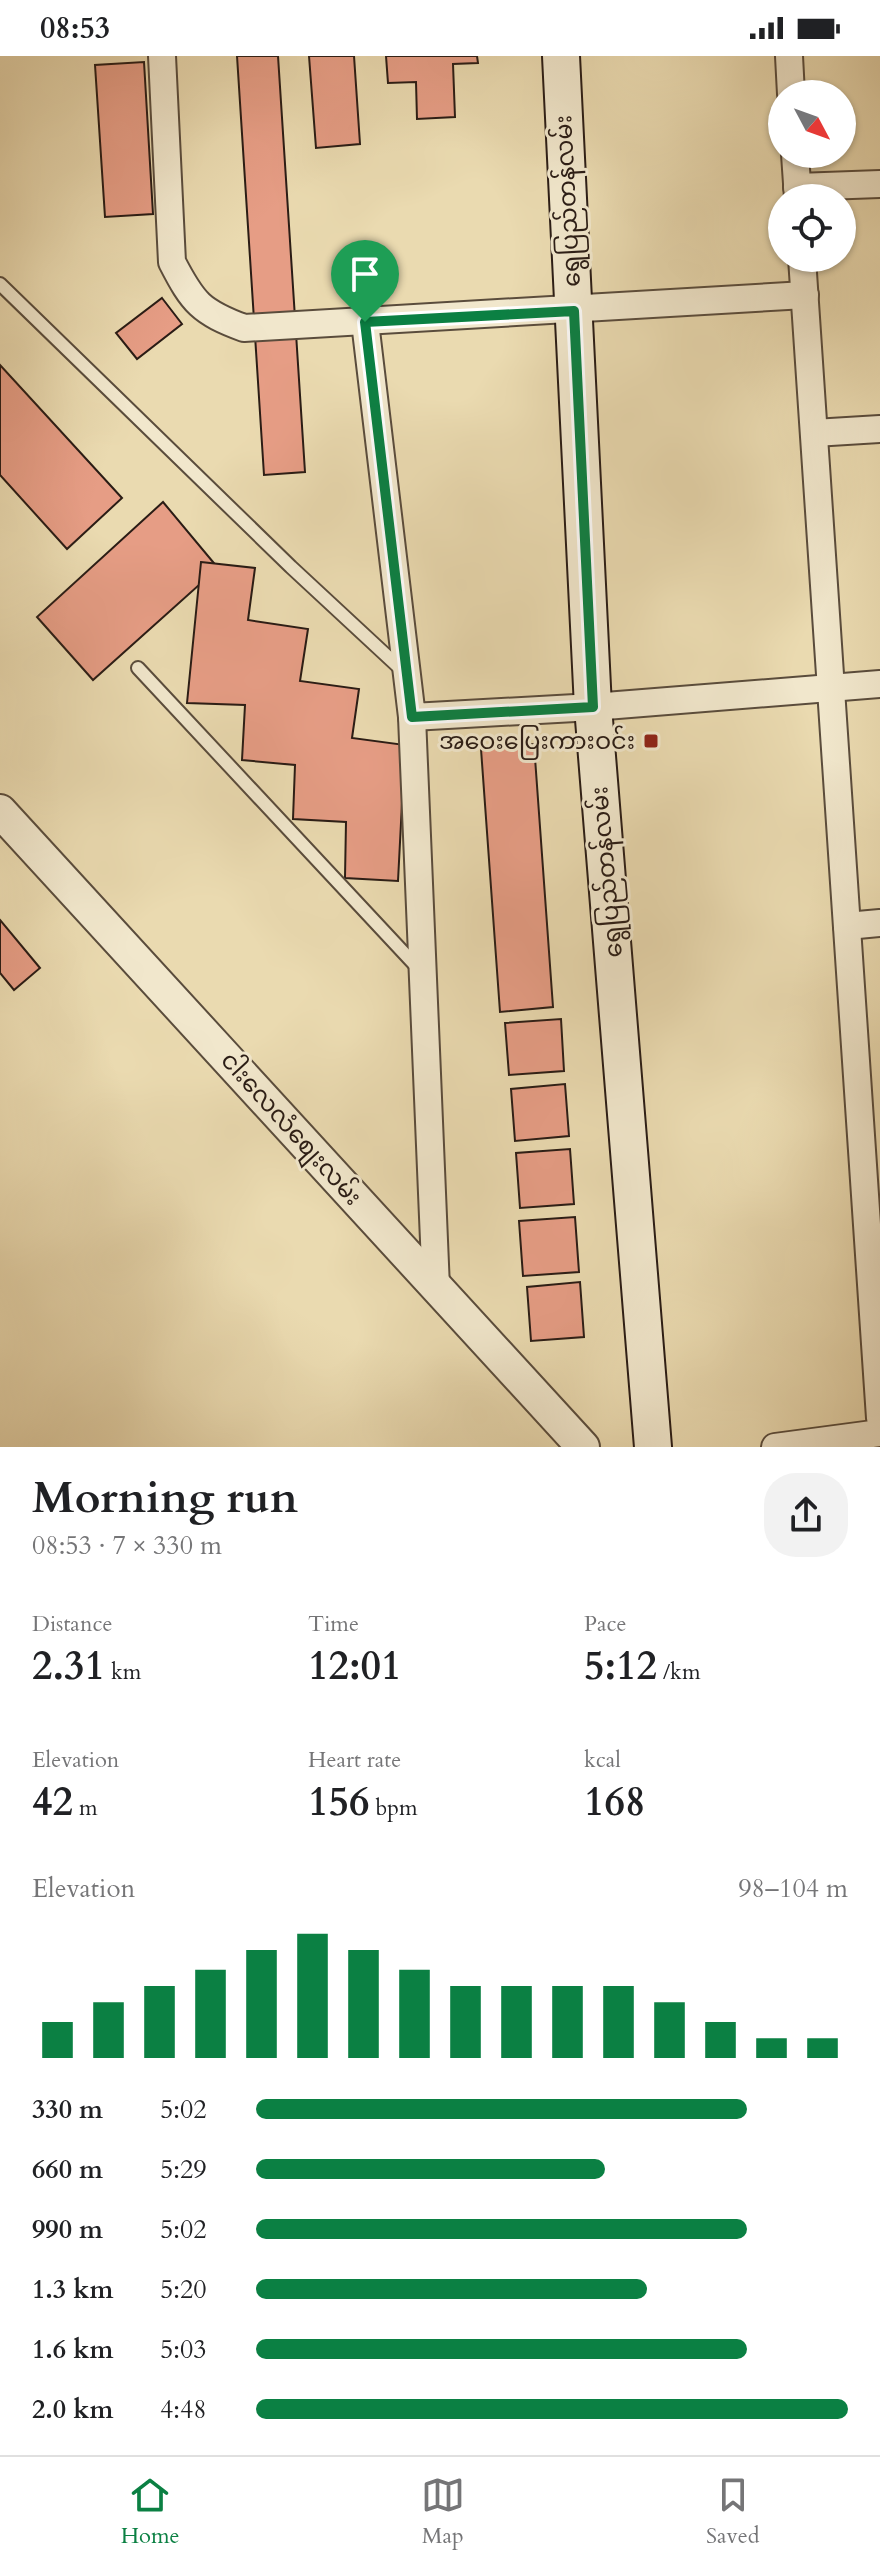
<!DOCTYPE html>
<html lang="en">
<head>
<meta charset="utf-8">
<style>
  body { margin:0; font-family:Cardo,"Noto Sans Myanmar",serif; background:#f2f2f2; color:#202124; height:100vh; display:flex; flex-direction:column; font-size:30px; white-space:nowrap }
  * { box-sizing:border-box; margin:0 }
  p { font-size:26px; color:#757577 }
  .icon { flex:none; width:44px; height:44px; fill:none; stroke:currentColor; stroke-width:2; stroke-linecap:round; stroke-linejoin:round }
  .map { position:relative; height:1391px; overflow:hidden }
  .side { display:flex; flex-direction:column; background:#fff; flex:1 }
  .side>* { flex:none }
  .needle { width:52px; rotate:131deg }
  .controls { position:absolute; left:768px; top:24px; display:grid; gap:16px }
  .controls a { display:grid; place-items:center; width:88px; height:88px; border-radius:50%; background:#fff; box-shadow:0 2px 6px #0004; font-size:40px }
  .pin { position:absolute; display:grid; place-items:center; width:68px; height:68px; color:#fff; margin:-82px -34px; border-radius:50% 50% 50% 0; rotate:-45deg; box-shadow:0 0 8px #0007 }
  .pin .icon { rotate:45deg }
  .round { display:grid; place-items:center; flex:none; width:84px; height:84px; border-radius:32px; background:#f2f2f2 }
  .summary { display:flex; align-items:center; justify-content:space-between; height:136px; padding:0 32px }
  h1 { font-size:44px; font-weight:600; line-height:60px }
  .stats { display:grid; grid-template-columns:repeat(3,1fr); gap:12px; height:136px; padding:8px 32px }
  .stats div { display:grid; align-content:center }
  .stats b { font-size:40px; font-weight:600 }
  .stats small { font-size:22px; font-weight:400 }
  .stats p { font-size:22px }
  .chart { height:224px; padding:16px 32px }
  .chart p { display:flex; justify-content:space-between }
  .chart svg { width:100%; height:144px; margin-top:8px; stroke:#0b8043; stroke-width:6 }
  ul { padding:0 32px; list-style:none; font-size:26px }
  li { display:grid; grid-template-columns:128px 96px 1fr; align-items:center; height:60px }
  li i { height:20px; border-radius:10px; background:#0b8043 }
  .status { display:flex; justify-content:space-between; align-items:center; height:56px; padding:0 40px; background:#fff; direction:ltr }
  .status svg { height:22px; fill:currentColor }
  .dock { display:flex; justify-content:space-around; align-items:center; height:112px; border-top:2px solid #e0e0e0; background:#fff; font-size:22px; color:#757577 }
  .dock a { display:grid; justify-items:center; gap:4px }
  .dock .on { color:#0b8043 }
  .map>svg:first-child { display:block }
  .building { fill:#e69d85; stroke:#2a1c15; stroke-width:2 }
  .lines { fill:none; stroke-linecap:round; stroke-linejoin:round }
  .service-casing { stroke:#5a4c3c; stroke-width:16 }
  .minor-casing { stroke:#5a4c3c; stroke-width:30 }
  .tertiary-casing { stroke:#5a4c3c; stroke-width:36 }
  .secondary-casing { stroke:#2a1c15; stroke-width:40 }
  .service { stroke:#f1e7cc; stroke-width:12 }
  .minor { stroke:#f1e7cc; stroke-width:26 }
  .tertiary { stroke:#f1e7cc; stroke-width:32 }
  .secondary { stroke:#f1e7cc; stroke-width:36 }
  .route-casing { stroke:#fff; stroke-width:16 }
  .route { stroke:#0b8043; stroke-width:10 }
  .poi-dot { fill:#8f2418; stroke:#f1e7cc; stroke-width:3 }
  .labels { text-anchor:middle; dominant-baseline:central; stroke-width:6; stroke-linejoin:round; paint-order:stroke }
  .street-label { font-size:24px; fill:#2a1c15; stroke:#f1e7cc }
  .poi-label { font-size:24px; fill:#2a1c15; stroke:#f1e7cc; text-anchor:end }
</style>
</head>
<body>
<div class="status"><b>08:53</b><svg viewBox="0 0 49 12"><path d="M0 12V9h3v3zM5 12V6h3v6zM10 12V3h3v9zM15 12V0h3v12zM26 1h20v11H26zM47 4h2v5h-2z"/></svg></div>
<div class="map">
<svg width="880" height="1391" viewBox="0 0 880 1391">
  <rect width="100%" height="100%" fill="#eadab0"/>
  <filter id="stains"><feTurbulence type="fractalNoise" baseFrequency=".0025" numOctaves="4"/><feColorMatrix values="0 0 0 0 .2 0 0 0 0 .09 0 0 0 0 .02 0 0 0 .5 -.17"/></filter>
  <radialGradient id="worn" r=".72"><stop offset=".6" stop-color="#630" stop-opacity="0"/><stop offset="1" stop-color="#630" stop-opacity=".3"/></radialGradient>
  <g class="building">
    <polygon points="237,0 278,0 305,416 264,419"/>
    <polygon points="309,0 354,0 360,88 316,92"/>
    <polygon points="386,0 477,0 478,7 453,8 455,61 417,63 416,26 388,27"/>
    <polygon points="144,6 153,158 105,161 95,9"/>
    <polygon points="162,242 182,268 137,303 116,277"/>
    <polygon points="0,309 122,442 67,493 0,419"/>
    <polygon points="163,446 218,512 93,624 37,561"/>
    <polygon points="201,506 255,512 248,564 308,573 300,625 359,633 352,682 405,689 398,825 345,822 346,766 293,763 295,709 242,704 245,649 187,647"/>
    <polygon points="534,688 553,951 500,956 481,693"/>
    <polygon points="0,864 40,912 14,934 0,917"/>
    <polygon points="561,963 564,1015 509,1019 505,967"/>
    <polygon points="565,1028 569,1080 515,1085 511,1033"/>
    <polygon points="570,1093 574,1148 520,1152 516,1097"/>
    <polygon points="575,1161 579,1216 523,1220 519,1165"/>
    <polygon points="580,1226 584,1281 531,1285 527,1231"/>
  </g>
  <g class="lines">
    <g class="service-casing">
      <g id="service">
        <polyline points="0,228 291,511 402,614"/>
        <polyline points="138,612 418,912"/>
      </g>
    </g>
    <g class="minor-casing">
      <g id="minor">
        <path d="M162,0L172,206C193,247 201,256 244,272L805,239"/>
        <polyline points="789,0 791,38"/>
        <polyline points="795,98 798,142"/>
        <polyline points="797,131 880,128"/>
        <polyline points="802,202 880,1362"/>
        <polyline points="365,266 412,661 593,651 880,628"/>
        <polyline points="814,377 880,373"/>
        <polyline points="412,661 436,1232"/>
        <polyline points="847,870 880,867"/>
        <polyline points="775,1391 880,1377"/>
      </g>
    </g>
    <g class="tertiary-casing">
      <polyline id="tertiary" points="0,755 583,1391"/>
    </g>
    <g class="secondary-casing">
      <polyline id="secondary" points="561,0 593,651 653,1391"/>
    </g>
    <use href="#service" class="service"/>
    <use href="#minor" class="minor"/>
    <use href="#tertiary" class="tertiary"/>
    <use href="#secondary" class="secondary"/>
  </g>
  <g class="lines">
    <g class="route-casing">
      <polygon id="route" points="574,255 593,651 412,661 365,266"/>
    </g>
    <use href="#route" class="route"/>
  </g>
  <rect class="poi-dot" x="643" y="677" width="16" height="16" rx="4"/>
  <g class="labels">
    <g class="street-label">
      <text transform="translate(568 145) rotate(-93)">ရွေပြည်တန်လမ်း</text>
      <text transform="translate(607 816) rotate(-95)">ရွေပြည်တန်လမ်း</text>
      <text transform="translate(291 1073) rotate(48)">ငါးလေလံစျေးလမ်း</text>
    </g>
    <g class="poi-label">
      <text x="635" y="685">အဝေးပြေးကားဝင်း</text>
    </g>
  </g>
  <rect width="100%" height="100%" filter="url(#stains)"/>
  <rect width="100%" height="100%" fill="url(#worn)"/>
</svg>
<div class="controls">
<a><svg class="needle" viewBox="-14 -14 28 28"><path d="M0-13l5 13h-10z" fill="#e53935"/><path d="M0 13l5-13h-10z" fill="#757577"/></svg></a>
<a><svg class="icon" aria-label="locate" viewBox="0 0 24 24"><circle cx="12" cy="12" r="6"/><path d="M12 2v4M12 18v4M2 12h4M18 12h4"/></svg></a>
</div>
<div class="pin" style="left:365px;top:266px;background:#1e9e55"><svg class="icon" aria-label="arrive" viewBox="0 0 24 24"><path d="M6 21V4h12l-3 4 3 4H6"/></svg></div>
</div>
<section class="side">
<div class="summary"><div><h1>Morning run</h1><p>08:53 · 7 × 330 m</p></div><a class="round"><svg class="icon" aria-label="share" viewBox="0 0 24 24"><path d="M12 15V3M7 8l5-5 5 5M5 13v7h14v-7"/></svg></a></div>
<div class="stats">
<div><p>Distance</p><b>2.31<small> km</small></b></div>
<div><p>Time</p><b>12:01</b></div>
<div><p>Pace</p><b>5:12<small> /km</small></b></div>
</div>
<div class="stats">
<div><p>Elevation</p><b>42<small> m</small></b></div>
<div><p>Heart rate</p><b>156<small> bpm</small></b></div>
<div><p>kcal</p><b>168</b></div>
</div>
<div class="chart"><p><span>Elevation</span>98–104 m</p>
<svg viewBox="0 0 160 44" preserveAspectRatio="none"><path d="M5 44V33M15 44V27M25 44V22M35 44V17M45 44V11M55 44V6M65 44V11M75 44V17M85 44V22M95 44V22M105 44V22M115 44V22M125 44V27M135 44V33M145 44V38M155 44V38"/></svg>
</div>
<ul>
<li><b>330 m</b>5:02<i style="width:83%"></i></li>
<li><b>660 m</b>5:29<i style="width:59%"></i></li>
<li><b>990 m</b>5:02<i style="width:83%"></i></li>
<li><b>1.3 km</b>5:20<i style="width:66%"></i></li>
<li><b>1.6 km</b>5:03<i style="width:83%"></i></li>
<li><b>2.0 km</b>4:48<i style="width:100%"></i></li>
</ul>
</section>
<nav class="dock">
<a class="on"><svg class="icon" aria-label="home" viewBox="0 0 24 24"><path d="M3 11l9-7 9 7M6 9v11h12V9"/></svg>Home</a>
<a><svg class="icon" aria-label="map" viewBox="0 0 24 24"><path d="M3 6l6-2 6 2 6-2v14l-6 2-6-2-6 2zM9 4v14M15 6v14"/></svg>Map</a>
<a><svg class="icon" aria-label="saved" viewBox="0 0 24 24"><path d="M7 4h10v16l-5-4-5 4z"/></svg>Saved</a>
</nav>
</body>
</html>
